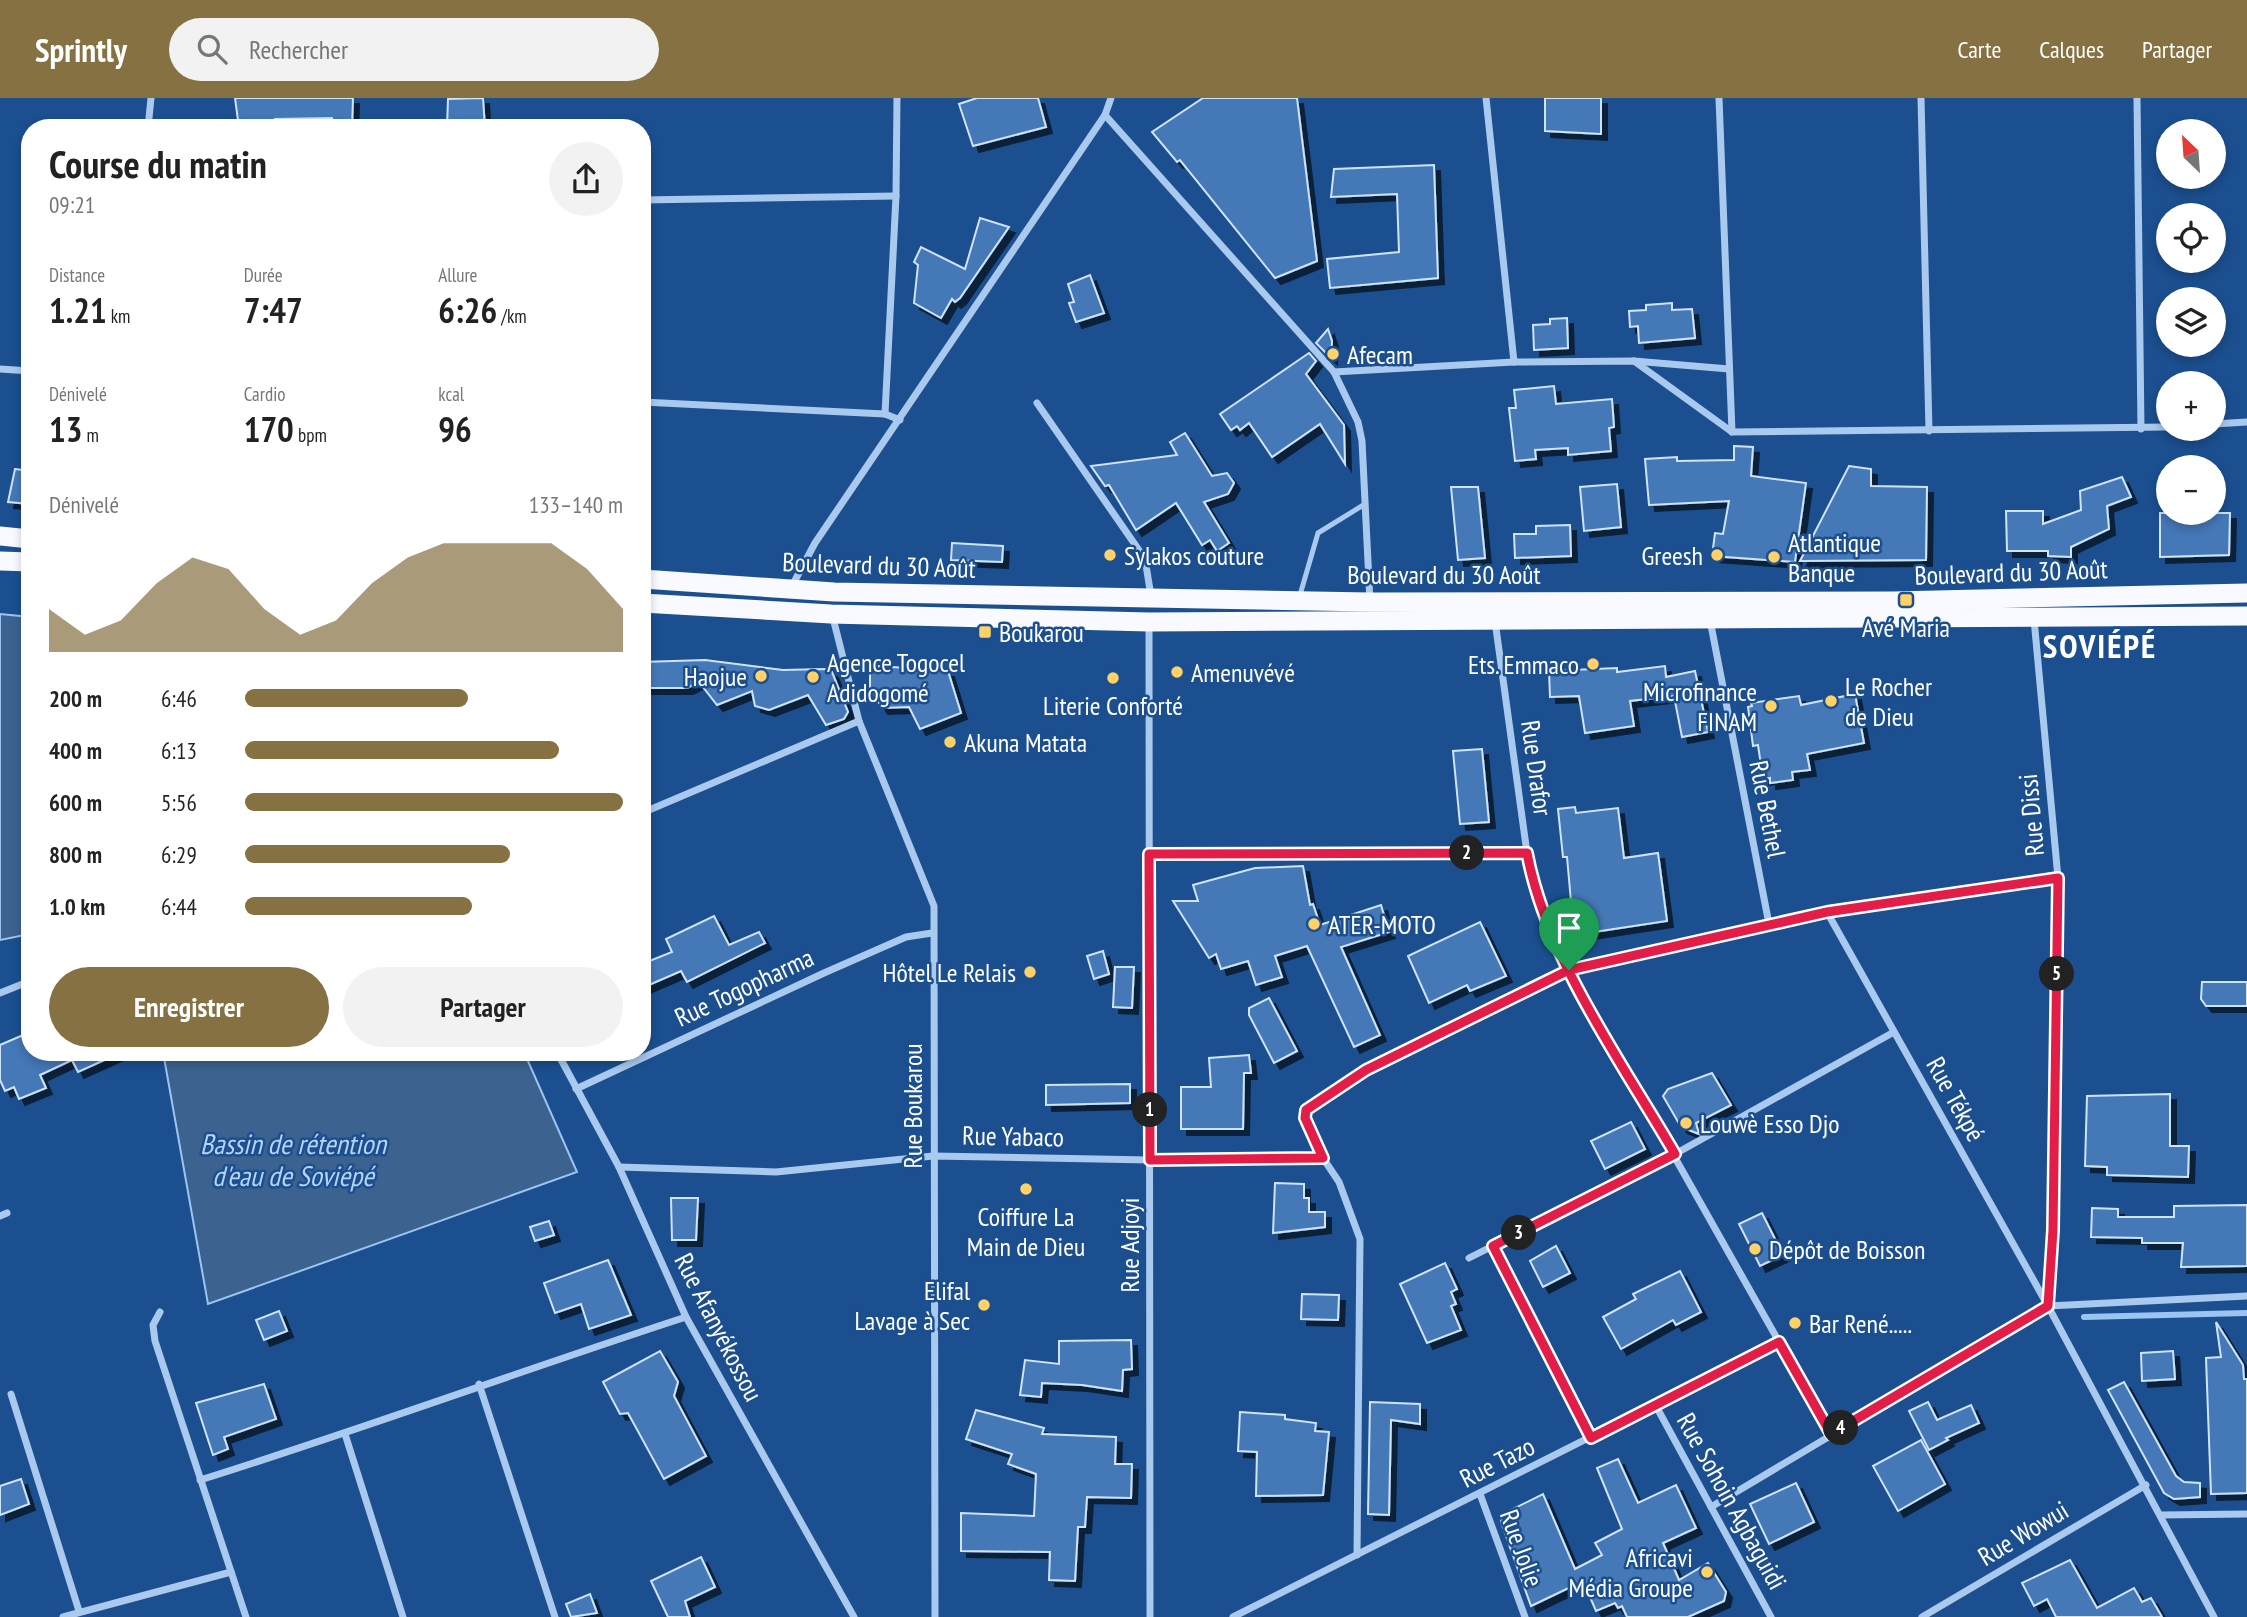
<!DOCTYPE html>
<html lang="fr">
<head>
<meta charset="utf-8">
<style>
  body { margin:0; font-family:"PT Sans Narrow",sans-serif; background:#f2f2f2; color:#222; height:100vh; display:flex; flex-direction:column; font-size:26px; white-space:nowrap }
  * { box-sizing:border-box; margin:0 }
  p { font-size:23px; color:#767676 }
  .icon { flex:none; width:38px; height:38px; fill:none; stroke:currentColor; stroke-width:2; stroke-linecap:round; stroke-linejoin:round }
  .map { position:relative; flex:1; overflow:hidden }
  .side { position:absolute; left:21px; top:21px; width:630px; height:942px; display:flex; flex-direction:column; background:#fff; border-radius:28px; box-shadow:0 4px 10px #0003 }
  .side>* { flex:none }
  .needle { width:46px; rotate:335deg }
  .controls { position:absolute; left:2156px; top:21px; display:grid; gap:14px }
  .controls a { display:grid; place-items:center; width:70px; height:70px; border-radius:50%; background:#fff; box-shadow:0 4px 10px #0003; font-size:35px }
  .pin { position:absolute; display:grid; place-items:center; width:60px; height:60px; color:#fff; margin:-72px -30px; border-radius:50% 50% 50% 0; rotate:-45deg; box-shadow:0 0 7px #0007 }
  .pin .icon { rotate:45deg }
  .km { position:absolute; width:35px; height:35px; margin:-18px; border-radius:50%; background:#222; color:#fff; font-size:19px; line-height:35px; text-align:center }
  .round { display:grid; place-items:center; flex:none; width:74px; height:74px; border-radius:37px; background:#f2f2f2 }
  .summary { display:flex; align-items:center; justify-content:space-between; height:119px; padding:0 28px }
  h1 { font-size:38px; font-weight:700; line-height:52px }
  .figures { display:grid; grid-template-columns:repeat(3,1fr); gap:10px; height:119px; padding:7px 28px }
  .figures div { display:grid; align-content:center }
  .figures b { font-size:35px; font-weight:700 }
  .figures small { font-size:19px; font-weight:400 }
  .figures p { font-size:19px }
  .chart { height:196px; padding:14px 28px }
  .chart p { display:flex; justify-content:space-between }
  .chart svg { width:100%; height:126px; margin-top:7px; fill:#857141; opacity:.7 }
  .cta { display:flex; gap:14px; margin-top:auto; padding:14px 28px }
  .cta a { flex:1; height:80px; border-radius:42px; background:#857141; color:#fff; font-size:28px; font-weight:700; line-height:80px; text-align:center }
  .cta a+a { background:#f2f2f2; color:#222 }
  ul { padding:0 28px; list-style:none; font-size:23px }
  li { display:grid; grid-template-columns:112px 84px 1fr; align-items:center; height:52px }
  li i { height:18px; border-radius:9px; background:#857141 }
  header { display:flex; align-items:center; gap:42px; box-sizing:border-box; height:98px; padding:0 35px; background:#857141; color:#fff }
  header strong { font-size:33px }
  nav { display:flex; gap:38px; margin-inline-start:auto; font-size:24px }
  .search { width:490px; height:63px; background:#f2f2f2; display:flex; align-items:center; gap:18px; box-sizing:border-box; padding:0 24px; border-radius:38px; color:#767676; font-size:26px }
  .map>svg:first-child { display:block }
  .water { fill:#3c6290; stroke:#9cc4f0; stroke-width:2 }
  .lines { fill:none; stroke-linecap:round; stroke-linejoin:round }
  .stream { stroke:#9cc4f0; stroke-width:6 }
  .building { fill:#4478b7; stroke:#cfe3fa; stroke-width:2; filter:url(#shadow) }
  .service { stroke:#a9c9ee; stroke-width:5 }
  .minor { stroke:#a9c9ee; stroke-width:7 }
  .trunk { stroke:#f8faff; stroke-width:19 }
  .route-casing { stroke:#fff; stroke-width:14 }
  .route { stroke:#e11d48; stroke-width:9 }
  .poi-dot { fill:#ffd166; stroke:#1b4f8f; stroke-width:2.5 }
  .labels { text-anchor:middle; dominant-baseline:central; stroke-width:5; stroke-linejoin:round; paint-order:stroke }
  .poi-label { font-size:26px; fill:#fff; stroke:#1b4f8f; text-anchor:start }
  .street-label { font-size:26px; fill:#fff; stroke:#1b4f8f }
  .water-label { font-size:28px; font-style:italic; fill:#b5d3f5; stroke:#1b4f8f }
  .district-label { font-size:33px; font-weight:bold; letter-spacing:2px; fill:#fff; stroke:#1b4f8f }
</style>
</head>
<body>
<header>
<strong>Sprintly</strong>
<div class="search"><svg class="icon" aria-label="search" viewBox="0 0 24 24"><circle cx="10" cy="10" r="6"/><path d="M15 15l6 6"/></svg>Rechercher</div>
<nav><a>Carte</a><a>Calques</a><a>Partager</a></nav>
</header>
<div class="map">
<svg width="2247" height="1519" viewBox="0 0 2247 1519">
  <defs>
    <filter id="shadow"><feDropShadow dx="6" dy="6" stdDeviation="0" flood-color="#0009"/></filter>
  </defs>
  <rect width="100%" height="100%" fill="#1b4f8f"/>
  <g class="water">
    <polygon points="0,516 30,519 30,836 0,842"/>
    <polygon points="163,954 524,954 577,1074 208,1206"/>
  </g>
  <g class="lines">
    <polyline class="stream" points="2084,1219 2247,1215"/>
  </g>
  <g class="building">
    <polygon points="235,0 353,0 352,30 331,30 332,20 275,21 276,30 239,30"/>
    <polygon points="483,0 485,30 447,30 448,1"/>
    <polygon points="977,0 1038,0 1046,29 973,48 959,6"/>
    <polygon points="1203,0 1297,0 1317,163 1275,180 1180,62 1177,64 1152,34"/>
    <polygon points="1545,0 1601,0 1601,36 1545,33"/>
    <polygon points="1434,67 1438,180 1330,190 1327,161 1399,154 1397,96 1331,99 1334,71"/>
    <polygon points="980,120 1009,129 960,200 955,204 952,201 941,220 914,205 918,167 914,164 921,149 965,171"/>
    <polygon points="1090,177 1104,215 1076,224 1069,205 1074,204 1068,186"/>
    <polygon points="1672,205 1672,212 1692,211 1695,240 1639,245 1638,228 1630,229 1629,213 1646,212 1646,207"/>
    <polygon points="1567,220 1568,250 1534,252 1533,227 1550,226 1550,221"/>
    <polygon points="1328,231 1332,243 1331,260 1316,245"/>
    <polygon points="1309,255 1316,263 1306,276 1344,327 1345,366 1320,326 1272,359 1249,325 1240,332 1237,328 1231,332 1220,316"/>
    <polygon points="1554,288 1556,306 1612,301 1614,329 1609,330 1611,353 1568,357 1568,350 1535,352 1536,361 1515,363 1509,310 1516,310 1514,292"/>
    <polygon points="1185,335 1212,378 1227,375 1234,385 1228,396 1204,404 1229,445 1217,453 1210,442 1202,447 1176,405 1136,432 1109,387 1105,388 1091,368 1177,357 1170,344"/>
    <polygon points="1734,348 1753,349 1751,378 1806,385 1795,464 1712,458 1715,435 1723,436 1729,403 1649,407 1645,361 1677,359 1677,363 1734,362"/>
    <polygon points="1849,368 1871,371 1871,388 1927,389 1926,462 1800,463"/>
    <polygon points="15,371 30,373 30,406 8,404"/>
    <polygon points="2122,379 2131,399 2107,408 2109,431 2071,449 2071,459 2048,458 2048,453 2007,453 2006,413 2043,413 2043,426 2081,412 2080,393"/>
    <polygon points="1617,386 1621,429 1584,433 1580,389"/>
    <polygon points="1451,389 1478,389 1485,460 1458,462"/>
    <polygon points="2160,415 2230,415 2229,457 2160,459"/>
    <polygon points="1570,427 1571,458 1515,460 1514,436 1536,436 1536,428"/>
    <polygon points="952,445 1003,448 1002,464 951,462"/>
    <polygon points="705,562 783,572 825,571 832,574 848,614 844,621 826,627 808,597 769,612 755,608 752,593 717,607 699,584 687,590 642,590 642,564"/>
    <polygon points="878,568 948,573 961,615 920,631 909,609 882,610 870,590 870,575"/>
    <polygon points="1665,568 1666,579 1695,573 1708,634 1682,639 1674,598 1630,603 1634,628 1585,635 1579,598 1550,599 1549,573 1617,570 1617,574"/>
    <polygon points="1855,596 1864,645 1807,656 1810,672 1792,674 1793,682 1770,685 1770,680 1763,681 1758,647 1753,648 1748,609 1752,608 1751,605 1799,598 1801,607"/>
    <polygon points="1482,651 1489,724 1460,726 1453,653"/>
    <polygon points="1575,709 1576,715 1618,710 1624,760 1658,755 1667,823 1574,837 1567,759 1563,759 1558,711"/>
    <polygon points="1303,768 1310,807 1313,806 1320,827 1381,807 1389,834 1341,849 1380,937 1354,949 1307,848 1275,858 1282,879 1256,887 1248,863 1221,871 1216,856 1209,860 1173,803 1198,803 1193,787 1255,770"/>
    <polygon points="714,818 729,847 759,834 765,845 687,884 681,873 642,890 642,866 672,854 666,841"/>
    <polygon points="1480,824 1506,878 1470,893 1467,887 1429,905 1408,858"/>
    <polygon points="1103,853 1109,876 1094,881 1087,858"/>
    <polygon points="1115,869 1134,869 1132,910 1113,909"/>
    <polygon points="2202,884 2247,884 2247,908 2206,908 2201,901"/>
    <polygon points="1269,900 1297,953 1274,965 1249,917 1249,910"/>
    <polygon points="30,934 30,954 122,954 78,974 72,962 40,977 46,990 19,1001 14,989 5,993 0,982 0,947"/>
    <polygon points="1249,957 1251,975 1244,975 1243,1031 1181,1031 1181,989 1211,989 1209,960"/>
    <polygon points="1712,975 1731,1007 1696,1025 1699,1036 1681,1029 1663,998 1668,991"/>
    <polygon points="1130,986 1130,1005 1046,1007 1046,987"/>
    <polygon points="2170,996 2170,1048 2189,1048 2188,1079 2107,1077 2107,1069 2085,1068 2087,998"/>
    <polygon points="1631,1024 1645,1051 1605,1071 1591,1043"/>
    <polygon points="1275,1085 1304,1086 1304,1100 1309,1100 1309,1114 1325,1114 1325,1129 1273,1135"/>
    <polygon points="671,1100 698,1100 696,1142 672,1142"/>
    <polygon points="2247,1107 2247,1168 2181,1169 2183,1145 2142,1145 2142,1140 2091,1139 2092,1110 2118,1111 2118,1119 2174,1119 2174,1108"/>
    <polygon points="1762,1115 1783,1157 1760,1168 1739,1126"/>
    <polygon points="549,1123 554,1137 535,1143 530,1129"/>
    <polygon points="1556,1148 1570,1175 1543,1189 1530,1163"/>
    <polygon points="608,1162 631,1217 589,1231 581,1206 555,1215 544,1185"/>
    <polygon points="1445,1165 1457,1191 1451,1194 1456,1206 1451,1208 1461,1232 1427,1245 1400,1186"/>
    <polygon points="1680,1173 1701,1214 1676,1227 1673,1222 1621,1251 1603,1219 1636,1201 1633,1196"/>
    <polygon points="1302,1196 1339,1197 1338,1222 1301,1221"/>
    <polygon points="279,1213 287,1233 264,1242 256,1222"/>
    <polygon points="2216,1224 2243,1267 2244,1281 2247,1281 2247,1395 2211,1396 2206,1260 2221,1259"/>
    <polygon points="1131,1242 1132,1271 1123,1272 1122,1293 1082,1287 1042,1285 1041,1299 1020,1297 1025,1262 1059,1266 1059,1243"/>
    <polygon points="660,1253 678,1284 674,1298 706,1358 664,1381 628,1315 620,1316 603,1284"/>
    <polygon points="2173,1253 2175,1281 2142,1283 2141,1255"/>
    <polygon points="2124,1284 2176,1378 2184,1384 2200,1385 2200,1399 2174,1401 2164,1395 2108,1292"/>
    <polygon points="264,1286 276,1321 224,1339 228,1351 213,1357 196,1305"/>
    <polygon points="1370,1304 1420,1306 1420,1326 1391,1322 1389,1417 1368,1416"/>
    <polygon points="1928,1304 1937,1322 1971,1307 1979,1325 1946,1340 1948,1342 1929,1352 1909,1313"/>
    <polygon points="976,1312 1044,1330 1042,1336 1116,1339 1115,1366 1132,1366 1131,1400 1087,1399 1085,1429 1078,1429 1075,1483 1049,1482 1050,1454 961,1453 961,1415 1034,1418 1036,1376 1008,1366 1012,1356 966,1341"/>
    <polygon points="1240,1314 1285,1317 1285,1321 1316,1325 1315,1333 1329,1334 1323,1397 1256,1398 1257,1354 1238,1353"/>
    <polygon points="1921,1342 1945,1386 1898,1413 1873,1368"/>
    <polygon points="1618,1361 1638,1405 1676,1387 1696,1430 1663,1445 1679,1482 1708,1465 1726,1494 1724,1503 1688,1519 1627,1519 1622,1508 1618,1510 1615,1505 1596,1513 1583,1483 1531,1508 1501,1424 1503,1416 1543,1396 1575,1471 1602,1457 1595,1445 1622,1431 1597,1370"/>
    <polygon points="21,1381 29,1406 0,1417 0,1388"/>
    <polygon points="1796,1385 1814,1424 1769,1446 1750,1406"/>
    <polygon points="701,1459 715,1489 685,1503 690,1519 668,1519 651,1483"/>
    <polygon points="2070,1462 2097,1510 2134,1490 2142,1504 2151,1500 2162,1519 2056,1519 2047,1501 2034,1508 2022,1485"/>
    <polygon points="590,1496 597,1515 571,1519 566,1506"/>
  </g>
  <g class="lines">
    <polyline class="service" points="1300,497 1318,435 1365,406"/>
    <g class="minor">
      <polyline points="1486,0 1514,264"/>
      <polyline points="1719,0 1732,334"/>
      <polyline points="1921,0 1929,333"/>
      <polyline points="2137,0 2141,331"/>
      <polyline points="1105,17 1334,274 1358,324 1362,343 1370,504"/>
      <polyline points="148,30 151,0"/>
      <polyline points="642,102 896,98"/>
      <polyline points="1634,263 1732,334 2168,329"/>
      <polyline points="0,271 30,273"/>
      <polyline points="1334,274 1514,264 1634,263 1729,271"/>
      <polyline points="642,304 885,316 900,322"/>
      <polyline points="1037,305 1145,461 1151,498"/>
      <polyline points="885,316 896,98 897,0"/>
      <polyline points="2214,326 2247,324"/>
      <polyline points="792,488 815,445 1105,17 1111,0"/>
      <polyline points="832,516 859,623 934,808 935,1519"/>
      <polyline points="2034,521 2058,780 2053,1132 2048,1208"/>
      <polyline points="1710,522 1769,826"/>
      <path d="M1495,523L1527,755C1535,797 1550,833 1569,872L1831,1336"/>
      <polyline points="1149,526 1150,1519"/>
      <polyline points="642,715 859,623"/>
      <polyline points="1149,756 1527,755"/>
      <polyline points="1827,814 2048,1208 2214,1519"/>
      <polyline points="0,895 30,883"/>
      <polyline points="557,954 619,1069 686,1219 854,1519"/>
      <polyline points="576,991 824,875 906,839 932,835"/>
      <polyline points="619,1069 776,1074 933,1058 1150,1062 1323,1060"/>
      <polyline points="0,1118 7,1115"/>
      <polyline points="1493,1148 1591,1340"/>
      <polyline points="1469,1160 1675,1056 1894,934"/>
      <polyline points="160,1214 153,1227 155,1243 246,1519"/>
      <polyline points="479,1286 555,1519"/>
      <polyline points="11,1296 79,1513"/>
      <polyline points="1656,1308 1771,1519"/>
      <polyline points="345,1336 403,1519"/>
      <path d="M200,1382C363,1331 523,1272 686,1219"/>
      <polyline points="1480,1396 1525,1519"/>
      <polyline points="1711,1409 2048,1208 2247,1198"/>
      <polyline points="2161,1417 2247,1416"/>
      <polyline points="1357,1457 1360,1141 1339,1084 1323,1060 1305,1020 1306,1012 1365,972 1569,872 1827,814 2058,780"/>
      <polyline points="63,1519 231,1474"/>
      <polyline points="1233,1519 1779,1244"/>
      <polyline points="1922,1519 2146,1387"/>
    </g>
    <g class="trunk">
      <polyline points="0,438 30,441"/>
      <polyline points="0,463 30,464"/>
      <polyline points="642,481 834,494 1370,504 1893,503 2247,495"/>
      <polyline points="642,505 831,516 1149,524 2247,518"/>
    </g>
  </g>
  <g class="lines">
    <g class="route-casing">
      <path id="route" d="M1569,872L1366,972L1306,1012L1305,1020L1323,1060L1150,1062L1149,756L1527,755C1547,861 1621,963 1675,1056L1493,1148L1591,1340L1779,1244L1831,1336L2048,1208L2053,1132L2058,780L1827,814L1569,872"/>
    </g>
    <use href="#route" class="route"/>
  </g>
  <g class="poi-dot">
    <circle cx="1333" cy="256" r="7"/>
    <circle cx="1110" cy="457" r="7"/>
    <circle cx="1717" cy="457" r="7"/>
    <circle cx="1774" cy="459" r="7"/>
    <rect x="1899" y="495" width="14" height="14" rx="3.5"/>
    <rect x="978" y="527" width="14" height="14" rx="3.5"/>
    <circle cx="1593" cy="566" r="7"/>
    <circle cx="1177" cy="574" r="7"/>
    <circle cx="761" cy="578" r="7"/>
    <circle cx="813" cy="579" r="7"/>
    <circle cx="1113" cy="580" r="7"/>
    <circle cx="1831" cy="603" r="7"/>
    <circle cx="1771" cy="608" r="7"/>
    <circle cx="950" cy="644" r="7"/>
    <circle cx="1314" cy="826" r="7"/>
    <circle cx="1030" cy="874" r="7"/>
    <circle cx="1686" cy="1025" r="7"/>
    <circle cx="1026" cy="1091" r="7"/>
    <circle cx="1755" cy="1151" r="7"/>
    <circle cx="984" cy="1207" r="7"/>
    <circle cx="1795" cy="1225" r="7"/>
    <circle cx="1707" cy="1474" r="7"/>
  </g>
  <g class="labels">
    <g class="poi-label">
      <text x="1347" y="256">Afecam</text>
      <text x="1788" y="444">Atlantique<tspan x="1788" dy="30">Banque</tspan></text>
      <text x="1124" y="457">Sylakos couture</text>
      <text x="1703" y="457" text-anchor="end">Greesh</text>
      <text x="1906" y="529" text-anchor="middle">Avé Maria</text>
      <text x="999" y="534">Boukarou</text>
      <text x="827" y="564">Agence Togocel<tspan x="827" dy="30">Adidogomé</tspan></text>
      <text x="1579" y="566" text-anchor="end">Ets. Emmaco</text>
      <text x="1191" y="574">Amenuvévé</text>
      <text x="747" y="578" text-anchor="end">Haojue</text>
      <text x="1845" y="588">Le Rocher<tspan x="1845" dy="30">de Dieu</tspan></text>
      <text x="1757" y="593" text-anchor="end">Microfinance<tspan x="1757" dy="30">FINAM</tspan></text>
      <text x="1113" y="607" text-anchor="middle">Literie Conforté</text>
      <text x="964" y="644">Akuna Matata</text>
      <text x="1328" y="826">ATER-MOTO</text>
      <text x="1016" y="874" text-anchor="end">Hôtel Le Relais</text>
      <text x="1700" y="1025">Louwè Esso Djo</text>
      <text x="1026" y="1118" text-anchor="middle">Coiffure La<tspan x="1026" dy="30">Main de Dieu</tspan></text>
      <text x="1769" y="1151">Dépôt de Boisson</text>
      <text x="970" y="1192" text-anchor="end">Elifal<tspan x="970" dy="30">Lavage à Sec</tspan></text>
      <text x="1809" y="1225">Bar René.....</text>
      <text x="1693" y="1459" text-anchor="end">Africavi<tspan x="1693" dy="30">Média Groupe</tspan></text>
    </g>
    <g class="street-label">
      <text transform="translate(879 467) rotate(2)">Boulevard du 30 Août</text>
      <text transform="translate(2011 474) rotate(-2)">Boulevard du 30 Août</text>
      <text x="1444" y="476">Boulevard du 30 Août</text>
      <text transform="translate(1537 670) rotate(82)">Rue Drafor</text>
      <text transform="translate(1768 711) rotate(79)">Rue Bethel</text>
      <text transform="translate(2031 717) rotate(-95)">Rue Dissi</text>
      <text transform="translate(744 889) rotate(-25)">Rue Togopharma</text>
      <text transform="translate(1956 1001) rotate(61)">Rue Tékpé</text>
      <text transform="translate(912 1008) rotate(-90)">Rue Boukarou</text>
      <text transform="translate(1013 1038) rotate(1)">Rue Yabaco</text>
      <text transform="translate(1129 1147) rotate(-90)">Rue Adjoyi</text>
      <text transform="translate(719 1229) rotate(63)">Rue Afanyékossou</text>
      <text transform="translate(1497 1364) rotate(-27)">Rue Tazo</text>
      <text transform="translate(1732 1403) rotate(61)">Rue Sohoin Agbaguidi</text>
      <text transform="translate(2023 1435) rotate(-31)">Rue Wowui</text>
      <text transform="translate(1522 1450) rotate(70)">Rue Jolie</text>
    </g>
    <g class="water-label">
      <text x="293" y="1045">Bassin de rétention<tspan x="293" dy="32">d'eau de Soviépé</tspan></text>
    </g>
    <g class="district-label">
      <text x="2100" y="547">SOVIÉPÉ</text>
    </g>
  </g>
</svg>
<div class="controls">
<a><svg class="needle" viewBox="-14 -14 28 28"><path d="M0-13l5 13h-10z" fill="#e53935"/><path d="M0 13l5-13h-10z" fill="#767676"/></svg></a>
<a><svg class="icon" aria-label="locate" viewBox="0 0 24 24"><circle cx="12" cy="12" r="6"/><path d="M12 2v4M12 18v4M2 12h4M18 12h4"/></svg></a>
<a><svg class="icon" aria-label="layers" viewBox="0 0 24 24"><path d="M12 4l9 5-9 5-9-5zM3 14l9 5 9-5"/></svg></a>
<a>+</a>
<a>−</a>
</div>
<div class="pin" style="left:1569px;top:872px;background:#1e9e55"><svg class="icon" aria-label="arrive" viewBox="0 0 24 24"><path d="M6 21V4h12l-3 4 3 4H6"/></svg></div>
<b class="km" style="left:1150px;top:1012px">1</b>
<b class="km" style="left:1467px;top:755px">2</b>
<b class="km" style="left:1519px;top:1135px">3</b>
<b class="km" style="left:1841px;top:1330px">4</b>
<b class="km" style="left:2057px;top:876px">5</b>
<section class="side">
<div class="summary"><div><h1>Course du matin</h1><p>09:21</p></div><a class="round"><svg class="icon" aria-label="share" viewBox="0 0 24 24"><path d="M12 15V3M7 8l5-5 5 5M5 13v7h14v-7"/></svg></a></div>
<div class="figures">
<div><p>Distance</p><b>1.21<small> km</small></b></div>
<div><p>Durée</p><b>7:47</b></div>
<div><p>Allure</p><b>6:26<small> /km</small></b></div>
</div>
<div class="figures">
<div><p>Dénivelé</p><b>13<small> m</small></b></div>
<div><p>Cardio</p><b>170<small> bpm</small></b></div>
<div><p>kcal</p><b>96</b></div>
</div>
<div class="chart"><p><span>Dénivelé</span>133–140 m</p>
<svg viewBox="0 0 160 44" preserveAspectRatio="none"><path d="M0 44V29L10 38L20 33L30 20L40 11L50 15L60 29L70 38L80 33L90 20L100 11L110 6L120 6L130 6L140 6L150 15L160 29V44z"/></svg>
</div>
<ul>
<li><b>200 m</b>6:46<i style="width:59%"></i></li>
<li><b>400 m</b>6:13<i style="width:83%"></i></li>
<li><b>600 m</b>5:56<i style="width:100%"></i></li>
<li><b>800 m</b>6:29<i style="width:70%"></i></li>
<li><b>1.0 km</b>6:44<i style="width:60%"></i></li>
</ul>
<div class="cta"><a>Enregistrer</a><a>Partager</a></div>
</section>
</div>
</body>
</html>
